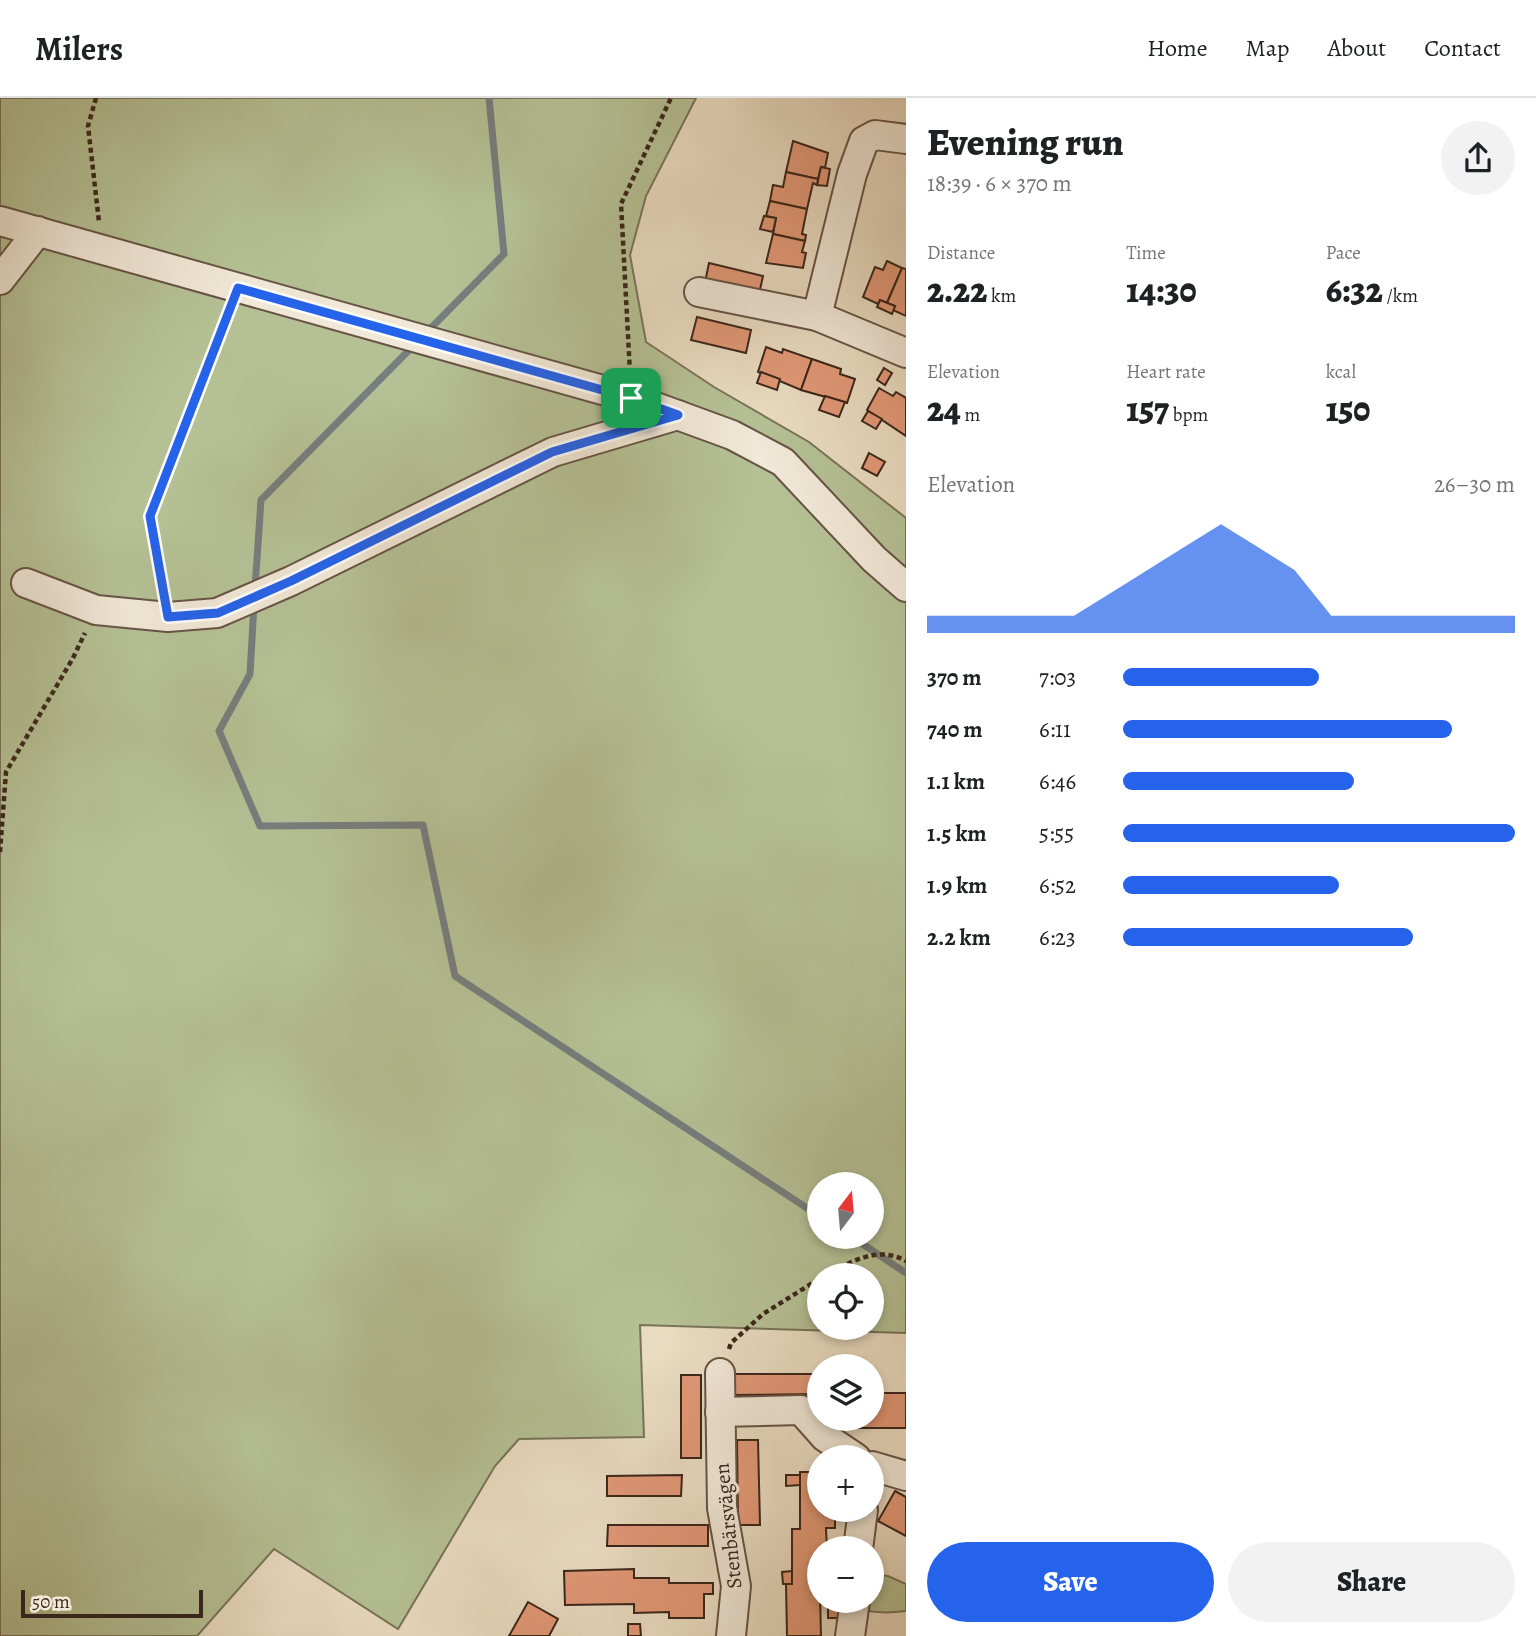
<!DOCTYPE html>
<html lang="en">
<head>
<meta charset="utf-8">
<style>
  body { margin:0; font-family:Alegreya,serif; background:#f2f2f2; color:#202124; height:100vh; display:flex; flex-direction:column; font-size:26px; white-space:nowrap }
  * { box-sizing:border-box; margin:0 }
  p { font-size:23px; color:#757577 }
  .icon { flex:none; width:38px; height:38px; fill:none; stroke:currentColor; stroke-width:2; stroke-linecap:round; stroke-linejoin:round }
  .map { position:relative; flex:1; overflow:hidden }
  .drawer { display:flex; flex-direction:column; background:#fff; width:630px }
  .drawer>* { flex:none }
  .needle { width:46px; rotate:16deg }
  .fabs { position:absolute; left:807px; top:1074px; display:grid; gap:14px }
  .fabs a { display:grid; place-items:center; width:77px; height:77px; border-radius:50%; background:#fff; box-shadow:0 4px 10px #0003; font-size:35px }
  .scale { position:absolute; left:21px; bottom:18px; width:182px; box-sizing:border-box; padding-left:7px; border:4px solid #3b261c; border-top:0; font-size:19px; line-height:24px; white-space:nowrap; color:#3b261c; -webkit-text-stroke:5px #f1e8d7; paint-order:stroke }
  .pin { position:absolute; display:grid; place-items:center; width:60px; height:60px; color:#fff; margin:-30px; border-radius:14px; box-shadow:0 4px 10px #0006 }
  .round { display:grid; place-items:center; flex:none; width:74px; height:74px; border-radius:37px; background:#f2f2f2 }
  .overview { display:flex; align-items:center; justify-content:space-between; height:119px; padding:0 21px }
  h1 { font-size:38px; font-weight:800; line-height:52px }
  .figures { display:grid; grid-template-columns:repeat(3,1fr); gap:10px; height:119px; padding:7px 21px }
  .figures div { display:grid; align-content:center }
  .figures b { font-size:35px; font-weight:800 }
  .figures small { font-size:19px; font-weight:400 }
  .figures p { font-size:19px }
  .chart { height:196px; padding:14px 21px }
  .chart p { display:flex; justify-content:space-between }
  .chart svg { width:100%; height:126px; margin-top:7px; fill:#2563eb; opacity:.7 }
  .action { display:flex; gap:14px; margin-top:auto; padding:14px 21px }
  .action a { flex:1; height:80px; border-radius:42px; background:#2563eb; color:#fff; font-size:28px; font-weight:800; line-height:80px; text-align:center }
  .action a+a { background:#f2f2f2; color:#202124 }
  ul { padding:0 21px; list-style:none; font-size:23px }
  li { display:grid; grid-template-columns:112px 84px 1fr; align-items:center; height:52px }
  li i { height:18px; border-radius:9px; background:#2563eb }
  header { display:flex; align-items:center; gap:42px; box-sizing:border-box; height:98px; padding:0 35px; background:#fff; border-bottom:2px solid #e0e0e0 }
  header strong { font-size:33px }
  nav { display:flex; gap:38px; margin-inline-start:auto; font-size:24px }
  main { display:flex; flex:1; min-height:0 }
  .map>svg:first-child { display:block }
  .green { fill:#b5c195; stroke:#787458; stroke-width:2; fill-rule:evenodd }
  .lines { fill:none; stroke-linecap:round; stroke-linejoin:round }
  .stream { stroke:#767e7e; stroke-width:7 }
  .building { fill:#e29977; stroke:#3b261c; stroke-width:2 }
  .minor-casing { stroke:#675446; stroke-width:32 }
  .path { stroke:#3b261c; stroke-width:4.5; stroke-dasharray:5 3.5; stroke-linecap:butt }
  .minor { stroke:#f1e8d7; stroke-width:28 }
  .route-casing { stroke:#fff; stroke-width:14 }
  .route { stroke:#2563eb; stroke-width:9 }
  .labels { text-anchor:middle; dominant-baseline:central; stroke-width:6; stroke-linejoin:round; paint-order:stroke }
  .street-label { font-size:21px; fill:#3b261c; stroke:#f1e8d7 }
</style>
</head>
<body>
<header>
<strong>Milers</strong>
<nav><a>Home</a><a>Map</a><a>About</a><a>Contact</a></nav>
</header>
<main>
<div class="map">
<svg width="906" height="1538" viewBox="0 0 906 1538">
  <rect width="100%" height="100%" fill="#eadcc2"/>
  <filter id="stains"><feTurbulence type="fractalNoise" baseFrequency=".00286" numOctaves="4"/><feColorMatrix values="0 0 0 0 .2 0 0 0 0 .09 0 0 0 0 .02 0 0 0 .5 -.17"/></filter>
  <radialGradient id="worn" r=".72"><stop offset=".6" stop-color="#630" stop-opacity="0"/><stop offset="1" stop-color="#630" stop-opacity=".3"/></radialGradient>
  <g class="green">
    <path d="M0,0H696L646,98L630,157L646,244L714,289L809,344L906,420V1235L640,1227L644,1339L519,1341L495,1368L398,1531L274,1451L197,1538H0ZM819,1087H872V1139H819ZM819,1178H872V1230H819Z"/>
    <path d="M872,1476L888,1478L906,1486V1513C882,1516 863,1515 841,1503H872Z"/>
  </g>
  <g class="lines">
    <g class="stream">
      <polyline points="425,236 504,156 489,0"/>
      <polyline points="255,490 261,402 414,247"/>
      <polyline points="254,506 250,576 219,633 260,728 423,727 455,878 819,1118"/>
      <polyline points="852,1139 906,1175"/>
    </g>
  </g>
  <g class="building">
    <polygon points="793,43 828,55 825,70 821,69 818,81 786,74"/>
    <polygon points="821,69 830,71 827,88 817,87"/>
    <polygon points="786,74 818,81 817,87 813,85 807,111 770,103 773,87 783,89"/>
    <polygon points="770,103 807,111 802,136 806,137 805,143 773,136 776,120 766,118"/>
    <polygon points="764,118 776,120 773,134 760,131"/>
    <polygon points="773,136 805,143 802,154 806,155 803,170 766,165"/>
    <polygon points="887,163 902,170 887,205 880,202 878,206 863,199 875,169 883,172"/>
    <polygon points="709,165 763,178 758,201 704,189"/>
    <polygon points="902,170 906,171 906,218 893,212 895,208 887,205"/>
    <polygon points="880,202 895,208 892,216 877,209"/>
    <polygon points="697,219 751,232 746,255 691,242"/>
    <polygon points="766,249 782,255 783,251 812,261 801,292 758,274"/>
    <polygon points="812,261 841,271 840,276 855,281 847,305 801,292"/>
    <polygon points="884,270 892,275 885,287 877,282"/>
    <polygon points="761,274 780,281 777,292 757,285"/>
    <polygon points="879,290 893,298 896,294 906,300 906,338 867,312"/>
    <polygon points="825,298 845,304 839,319 819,312"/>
    <polygon points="868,313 882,321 876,331 862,323"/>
    <polygon points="869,355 885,364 877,378 862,370"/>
    <polygon points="733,1276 816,1276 816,1296 733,1297"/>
    <rect x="681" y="1277" width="20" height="83"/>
    <polygon points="872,1295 906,1295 906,1330 843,1330 843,1321 872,1321"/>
    <polygon points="737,1342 758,1342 760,1427 738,1427"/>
    <polygon points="800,1374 819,1374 819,1412 835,1412 835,1430 826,1430 827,1451 819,1451 821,1538 787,1538 786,1486 792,1486 792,1431 800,1431"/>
    <polygon points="682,1377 681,1398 607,1398 607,1378"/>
    <polygon points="786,1377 800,1377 800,1387 786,1388"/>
    <polygon points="895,1393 906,1399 906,1438 878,1423"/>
    <polygon points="608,1427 708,1427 708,1448 607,1448"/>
    <polygon points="634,1471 634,1480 669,1480 669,1485 713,1485 713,1496 704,1496 704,1520 669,1520 669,1514 634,1515 634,1506 565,1507 564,1473"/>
    <polygon points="792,1473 792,1486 783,1486 782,1474"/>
    <polygon points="528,1504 558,1521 549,1538 509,1538"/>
    <rect x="828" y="1507" width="15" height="13"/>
    <polygon points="628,1526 640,1526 641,1538 628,1538"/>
  </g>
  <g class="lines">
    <g class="minor-casing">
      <g id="minor">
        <polyline points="0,123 631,300 732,337 783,364 874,461 906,489"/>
        <polyline points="0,182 38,133"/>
        <polyline points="699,194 817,218 906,255"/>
        <polyline points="817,218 852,76 864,43 875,37 906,41"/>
        <polyline points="26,485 96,512 168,519 217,515 291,483 553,354 678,317"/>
        <polyline points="720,1275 722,1410 736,1488 731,1538"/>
        <polyline points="720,1314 801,1312 825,1339 856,1360"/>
        <polyline points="872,1368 906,1378"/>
        <polyline points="858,1451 863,1412"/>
        <polyline points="850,1538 855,1503"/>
      </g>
    </g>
    <g class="path">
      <polyline points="96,0 88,28 99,124"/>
      <polyline points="630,275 621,106 671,0"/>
      <polyline points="163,493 150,418 229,213"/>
      <polyline points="0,754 6,674 73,560 85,535"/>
      <path d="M825,1178C850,1164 878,1147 906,1163"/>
      <polyline points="729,1251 731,1245 763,1216 819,1181"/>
    </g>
    <use href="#minor" class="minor"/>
  </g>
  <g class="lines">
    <g class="route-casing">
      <polygon id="route" points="238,190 631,300 678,317 552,354 291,483 218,515 168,519 150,418"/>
    </g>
    <use href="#route" class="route"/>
  </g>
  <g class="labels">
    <g class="street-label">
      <text transform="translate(728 1428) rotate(-96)">Stenbärsvägen</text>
    </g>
  </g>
  <rect width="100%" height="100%" filter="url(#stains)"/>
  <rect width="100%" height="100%" fill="url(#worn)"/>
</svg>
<div class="fabs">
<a><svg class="needle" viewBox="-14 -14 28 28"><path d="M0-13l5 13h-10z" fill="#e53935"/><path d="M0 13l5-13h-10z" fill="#757577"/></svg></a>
<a><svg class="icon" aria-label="locate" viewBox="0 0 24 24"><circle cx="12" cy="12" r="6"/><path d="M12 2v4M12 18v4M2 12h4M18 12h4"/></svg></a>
<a><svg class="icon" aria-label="layers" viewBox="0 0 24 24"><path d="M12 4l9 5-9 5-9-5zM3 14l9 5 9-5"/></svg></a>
<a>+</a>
<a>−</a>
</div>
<div class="scale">50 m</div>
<div class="pin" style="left:631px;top:300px;background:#1e9e55"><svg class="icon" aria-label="arrive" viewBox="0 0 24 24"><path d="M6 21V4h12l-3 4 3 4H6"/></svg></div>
</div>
<section class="drawer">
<div class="overview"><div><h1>Evening run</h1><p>18:39 · 6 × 370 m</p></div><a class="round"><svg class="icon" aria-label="share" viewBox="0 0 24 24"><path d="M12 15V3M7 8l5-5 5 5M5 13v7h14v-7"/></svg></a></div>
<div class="figures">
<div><p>Distance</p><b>2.22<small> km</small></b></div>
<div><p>Time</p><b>14:30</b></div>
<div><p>Pace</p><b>6:32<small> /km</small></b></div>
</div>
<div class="figures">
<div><p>Elevation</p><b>24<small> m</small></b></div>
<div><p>Heart rate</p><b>157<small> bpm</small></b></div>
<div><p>kcal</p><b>150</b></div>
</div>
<div class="chart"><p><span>Elevation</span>26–30 m</p>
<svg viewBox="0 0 160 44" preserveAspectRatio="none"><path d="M0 44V38L10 38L20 38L30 38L40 38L50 30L60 22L70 14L80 6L90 14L100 22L110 38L120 38L130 38L140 38L150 38L160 38V44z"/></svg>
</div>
<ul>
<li><b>370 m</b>7:03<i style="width:50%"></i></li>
<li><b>740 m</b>6:11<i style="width:84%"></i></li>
<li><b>1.1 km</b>6:46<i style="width:59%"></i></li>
<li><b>1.5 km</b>5:55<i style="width:100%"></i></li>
<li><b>1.9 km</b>6:52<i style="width:55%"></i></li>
<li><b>2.2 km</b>6:23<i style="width:74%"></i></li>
</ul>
<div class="action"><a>Save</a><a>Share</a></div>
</section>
</main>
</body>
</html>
